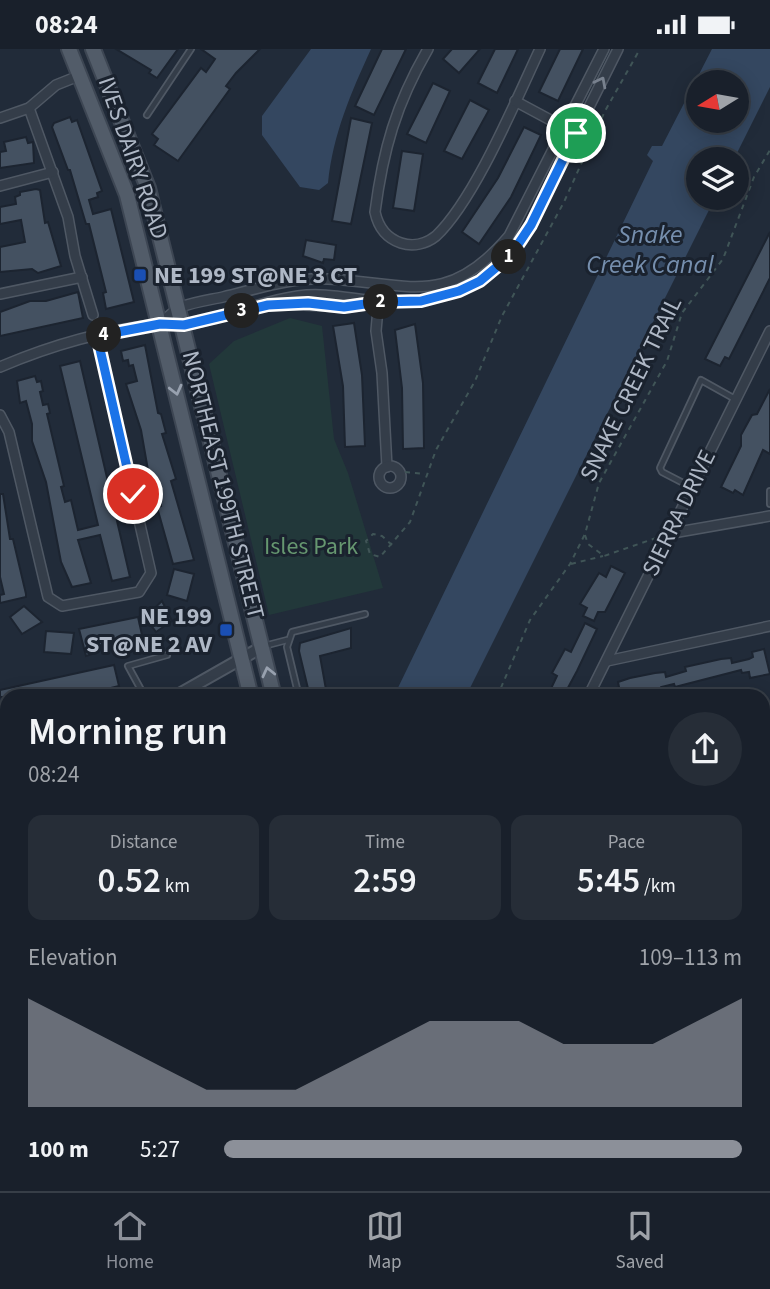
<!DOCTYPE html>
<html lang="en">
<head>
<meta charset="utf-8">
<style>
  body { margin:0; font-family:"Source Sans 3",sans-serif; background:#262d37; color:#f1f3f6; height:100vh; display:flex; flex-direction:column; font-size:26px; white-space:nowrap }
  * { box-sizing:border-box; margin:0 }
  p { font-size:23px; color:#9fa3a9 }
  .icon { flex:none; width:38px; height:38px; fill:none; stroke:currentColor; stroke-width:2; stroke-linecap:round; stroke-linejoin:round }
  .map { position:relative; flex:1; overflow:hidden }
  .sheet { position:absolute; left:0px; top:640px; width:770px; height:502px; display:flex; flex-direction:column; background:#19202b; border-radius:21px 21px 0 0; box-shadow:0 4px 18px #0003,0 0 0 2px #373e47 }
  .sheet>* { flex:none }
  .needle { width:46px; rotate:259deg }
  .fabs { position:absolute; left:686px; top:21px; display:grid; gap:14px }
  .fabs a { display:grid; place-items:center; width:63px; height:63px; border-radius:50%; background:#19202b; box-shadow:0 4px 18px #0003,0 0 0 2px #373e47; font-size:35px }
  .pin { position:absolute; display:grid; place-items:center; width:60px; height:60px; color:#fff; margin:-30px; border:4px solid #fff; border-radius:50%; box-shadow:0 2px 7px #0007 }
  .km { position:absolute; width:35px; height:35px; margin:-18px; border-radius:50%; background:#222; color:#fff; font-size:19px; line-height:35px; text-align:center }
  .round { display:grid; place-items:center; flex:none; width:74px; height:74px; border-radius:37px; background:#262d37 }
  .summary { display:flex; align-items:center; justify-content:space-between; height:119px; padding:0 28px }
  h1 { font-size:38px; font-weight:600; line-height:52px }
  .figures { display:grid; grid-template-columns:repeat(3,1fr); gap:10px; height:119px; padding:7px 28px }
  .figures div { display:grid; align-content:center; border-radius:14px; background:#262d37; text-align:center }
  .figures b { font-size:35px; font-weight:600 }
  .figures small { font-size:19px; font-weight:400 }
  .figures p { font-size:19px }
  .chart { height:196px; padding:14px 28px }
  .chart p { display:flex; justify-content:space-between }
  .chart svg { width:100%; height:126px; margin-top:7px; fill:#8c9099; opacity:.7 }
  ul { padding:0 28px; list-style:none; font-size:23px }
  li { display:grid; grid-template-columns:112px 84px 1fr; align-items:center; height:52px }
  li i { height:18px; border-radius:9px; background:#8c9099 }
  .status { display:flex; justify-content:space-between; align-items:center; height:49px; padding:0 35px; background:#19202b; direction:ltr }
  .status svg { height:19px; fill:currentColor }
  .tabs { display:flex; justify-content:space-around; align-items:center; height:98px; border-top:2px solid #373e47; background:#19202b; font-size:19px; color:#9fa3a9 }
  .tabs a { display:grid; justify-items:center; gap:4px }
  .tabs .current { color:#8c9099 }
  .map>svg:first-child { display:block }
  .green { fill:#22383a }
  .water { fill:#344760; fill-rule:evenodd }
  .building { fill:#445161; stroke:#1c2430; stroke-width:2 }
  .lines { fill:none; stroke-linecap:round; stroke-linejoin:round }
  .service-casing { stroke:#4f5864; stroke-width:8 }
  .minor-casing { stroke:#4f5864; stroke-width:12 }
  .tertiary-casing { stroke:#4f5864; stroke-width:14 }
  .primary-casing { stroke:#3d4653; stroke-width:18 }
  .path { stroke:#405557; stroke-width:2; stroke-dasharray:5 5; stroke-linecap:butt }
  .service { stroke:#343d49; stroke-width:4.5 }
  .minor { stroke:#343d49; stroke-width:9 }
  .tertiary { stroke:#343d49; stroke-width:10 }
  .primary { stroke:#525c69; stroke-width:14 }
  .oneway { stroke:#78818e }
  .oneway2 { stroke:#98a1af }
  .route-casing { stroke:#fff; stroke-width:14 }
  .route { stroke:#1a73e8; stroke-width:9 }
  .transit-dot { fill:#1a4fb4; stroke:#1a222e; stroke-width:2.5 }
  .labels { text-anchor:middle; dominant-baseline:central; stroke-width:6; stroke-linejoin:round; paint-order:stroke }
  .street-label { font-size:24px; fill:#afb8c6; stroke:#1a222e }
  .poi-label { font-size:24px; font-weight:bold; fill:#afb8c6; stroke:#1a222e; text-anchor:start }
  .park-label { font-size:24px; fill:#669770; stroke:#1a222e }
  .water-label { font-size:26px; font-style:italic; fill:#768fae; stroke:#1a222e }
</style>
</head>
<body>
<div class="status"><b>08:24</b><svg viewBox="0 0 49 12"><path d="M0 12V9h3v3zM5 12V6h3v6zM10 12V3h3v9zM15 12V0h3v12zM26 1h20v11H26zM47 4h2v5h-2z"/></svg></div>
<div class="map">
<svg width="770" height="1142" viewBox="0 0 770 1142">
  <rect width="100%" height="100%" fill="#212b39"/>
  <polygon class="green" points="290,269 322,277 334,390 348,424 383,539 269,566 209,315 234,292"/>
  <g class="water">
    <path d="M311,0H371C351,44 333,85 328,134L319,141L300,138L262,86V67Z"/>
    <path d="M712,0H770V38L734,110H698V149H715L466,647H394L653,112L647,106L652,97H662ZM737,33V72H698V33Z"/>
  </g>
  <g class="building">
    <polygon points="116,0 178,0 157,29 149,24 151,21"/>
    <polygon points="201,0 260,0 236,24 226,37 230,40 178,112 154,96 158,90 152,85 201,19 206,23 215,10"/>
    <polygon points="382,0 406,0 374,66 355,57"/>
    <polygon points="452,0 480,0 459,24 443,10"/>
    <polygon points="495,0 518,0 497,44 478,34"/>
    <polygon points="560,0 583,0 558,52 539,43"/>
    <polygon points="433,34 450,42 426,94 407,85"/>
    <polygon points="470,51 489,61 462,110 444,102"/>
    <polygon points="70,68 72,73 77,71 102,142 97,144 98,148 89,151 93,165 111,160 134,253 106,260 103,244 106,243 89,175 86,175 70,121 68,121 52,78 54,74"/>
    <polygon points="351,69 372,74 351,175 332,172"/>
    <polygon points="524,78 541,86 511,148 479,195 462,183 498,129"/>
    <polygon points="26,88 28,94 33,93 34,114 0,119 0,103 6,102 4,93"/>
    <polygon points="402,102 423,105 414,162 393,159"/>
    <polygon points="36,140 40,141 45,174 48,173 61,217 38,224 32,220 0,223 0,198 25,193 21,171 0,175 0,158 16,155 15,148 20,146 20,143"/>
    <polygon points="770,183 770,229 729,310 725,308 720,317 705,310"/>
    <polygon points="306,191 336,196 334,211 324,210 323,214 303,207"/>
    <polygon points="78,243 83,269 0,287 0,263 30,252 46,252"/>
    <polygon points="354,274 362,326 365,397 345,398 343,337 333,277"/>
    <polygon points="415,275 423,334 424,399 403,400 402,339 395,281"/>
    <polygon points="145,296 158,364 161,365 166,384 162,385 176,430 171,432 194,511 173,515 157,458 161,457 156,440 152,441 149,427 141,381 126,335 137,332 133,316 129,317 128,311 123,312 121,302"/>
    <polygon points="80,312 130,528 112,532 100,486 78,491 91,534 72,538 61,513 46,433 32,392 32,375 26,352 20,354 17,332 35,327 37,333 41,332 43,342 40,343 43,356 48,355 50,364 47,365 64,437 61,438 65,453 71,451 78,481 98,476 60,317"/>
    <polygon points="770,340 770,405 763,401 743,446 735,441 733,444 721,438 741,397 741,386 752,366 757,365"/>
    <polygon points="0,445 3,445 10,490 13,490 26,545 26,548 0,554 0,546 4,545 0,528"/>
    <polygon points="611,517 625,524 605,563 598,563 594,572 583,567 587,559 580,555 599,524 606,528"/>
    <polygon points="174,520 194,525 187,552 167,546"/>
    <polygon points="162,552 172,572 156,583 145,568"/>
    <polygon points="24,557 42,573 22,585 10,568"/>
    <polygon points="138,568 142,586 94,598 95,604 86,607 79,580"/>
    <polygon points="585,574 597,580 577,622 563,648 547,648 557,627 552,624 565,600 571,603"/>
    <polygon points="351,579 351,599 320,607 327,646 310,648 299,602 300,594"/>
    <polygon points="46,582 74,584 71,605 44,603"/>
    <polygon points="764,600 770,625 750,629 749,623 742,624 741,621 675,638 674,635 661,638 657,648 599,648 619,638 618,633 630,629 655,624 665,623 666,628 686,622 685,618 721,610 731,609 732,614 749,610 753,608 752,603"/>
    <polygon points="114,616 119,637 74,648 0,648 0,641"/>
  </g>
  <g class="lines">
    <g class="service-casing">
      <g id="service">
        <polyline points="147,66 191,0"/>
        <polyline points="691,438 662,423 660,419 701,331 735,350"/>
        <polyline points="770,442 770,455"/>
        <polyline points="264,597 287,591"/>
        <polyline points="145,648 128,617 167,606"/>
        <polyline points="299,648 287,598 292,583 365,565"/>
        <polyline points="332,1142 361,1136"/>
      </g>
    </g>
    <g class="minor-casing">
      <g id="minor">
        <path d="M428,0C396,55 383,101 375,163C378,177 386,189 401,194C413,198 426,195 436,187C475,150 516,51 540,0"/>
        <polyline points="515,52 569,81"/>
        <polyline points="29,59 68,168 75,207 93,266"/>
        <polyline points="0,69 29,59 56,36 81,26"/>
        <polyline points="0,137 53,123"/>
        <polyline points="380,236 376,282 382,324 387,418"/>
        <polyline points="0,245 82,228"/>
        <polyline points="284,255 344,258 367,254"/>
        <path d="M160,275C166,270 174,261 181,258C194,253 209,251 223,248C257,240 292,228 328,230C409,234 447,260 509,187L604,0"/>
        <path d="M0,318C49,297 106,281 159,275C167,274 176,277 185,276C223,270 260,252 298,247C325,243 351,250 377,252C434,258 488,238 522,192L618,0"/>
        <polyline points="0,366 9,383 48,548 62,557 139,543 151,524 97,287"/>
        <circle cx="390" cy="428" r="11"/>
        <polyline points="667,485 770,467"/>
        <polyline points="607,612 770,577"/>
        <polyline points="588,648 770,282"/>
        <polyline points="763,702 770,705"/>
        <polyline points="0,778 7,796"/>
        <polyline points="763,813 770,811"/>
        <polyline points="763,932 770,931"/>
        <polyline points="648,1136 649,1142"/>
        <polyline points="757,1136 757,1142"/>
        <polyline points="23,1142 26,1136"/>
      </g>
    </g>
    <g class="tertiary-casing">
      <g id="tertiary">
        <polyline points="174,648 262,598"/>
        <polyline points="0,748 7,744"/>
        <polyline points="763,1053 770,1051"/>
      </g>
    </g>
    <g class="primary-casing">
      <g id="primary">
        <polyline points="69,0 127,146 251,648"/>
        <polyline points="93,0 148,139 274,648"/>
        <polyline points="379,1136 380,1142"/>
        <polyline points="401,1136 403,1142"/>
      </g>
    </g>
    <g class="path">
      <polyline points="405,423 425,425"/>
      <polyline points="585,486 588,495 604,507 656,489"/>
      <polyline points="392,496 382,487 373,485 366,492 370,505 380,508 410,473 436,401 475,332 502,267 564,153 605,62 640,0"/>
      <polyline points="571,515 603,507"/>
      <polyline points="497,648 530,571 570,515 585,485 599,434 667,312 682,264 723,210 754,128 770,101"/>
      <polyline points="263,1142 269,1136"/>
    </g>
    <use href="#service" class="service"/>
    <use href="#minor" class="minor"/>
    <use href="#tertiary" class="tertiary"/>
    <use href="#primary" class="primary"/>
  </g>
  <defs><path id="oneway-chevron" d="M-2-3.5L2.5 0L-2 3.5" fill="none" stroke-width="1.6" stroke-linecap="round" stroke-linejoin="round" transform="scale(1.75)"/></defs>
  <use class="oneway" href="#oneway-chevron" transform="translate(601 33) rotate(-63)"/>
  <g class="oneway2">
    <use href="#oneway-chevron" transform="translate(176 341) rotate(76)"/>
    <use href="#oneway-chevron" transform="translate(268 623) rotate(-103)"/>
  </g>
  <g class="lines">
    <g class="route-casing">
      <polyline id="route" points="133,445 97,287 160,275 184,276 268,256 308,254 344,258 379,253 421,252 459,242 480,232 511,206 531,176 576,84"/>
    </g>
    <use href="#route" class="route"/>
  </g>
  <g class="transit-dot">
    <rect x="133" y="219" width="14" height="14" rx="3.5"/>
    <rect x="219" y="574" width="14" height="14" rx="3.5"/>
  </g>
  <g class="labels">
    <g class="street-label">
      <text transform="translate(133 109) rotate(71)">IVES DAIRY ROAD</text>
      <text transform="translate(631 340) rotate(-64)">SNAKE CREEK TRAIL</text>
      <text transform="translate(223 436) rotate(76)">NORTHEAST 199TH STREET</text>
      <text transform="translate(679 464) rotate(-64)">SIERRA DRIVE</text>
    </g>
    <g class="poi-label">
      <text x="154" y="226">NE 199 ST@NE 3 CT</text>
      <text x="212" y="567" text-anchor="end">NE 199<tspan x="212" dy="28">ST@NE 2 AV</tspan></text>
    </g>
    <g class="park-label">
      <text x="311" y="497">Isles Park</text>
    </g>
    <g class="water-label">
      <text x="650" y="185">Snake<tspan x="650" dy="30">Creek Canal</tspan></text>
    </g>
  </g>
</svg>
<div class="fabs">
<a><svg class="needle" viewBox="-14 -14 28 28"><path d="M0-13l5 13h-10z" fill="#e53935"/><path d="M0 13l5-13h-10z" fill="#9fa3a9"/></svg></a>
<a><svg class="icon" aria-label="layers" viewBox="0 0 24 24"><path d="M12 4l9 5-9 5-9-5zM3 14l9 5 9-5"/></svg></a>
</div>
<div class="pin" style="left:576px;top:84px;background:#1e9e55"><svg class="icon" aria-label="arrive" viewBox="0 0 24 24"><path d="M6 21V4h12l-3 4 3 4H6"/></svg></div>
<div class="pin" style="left:133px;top:445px;background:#d93025"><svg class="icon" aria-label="check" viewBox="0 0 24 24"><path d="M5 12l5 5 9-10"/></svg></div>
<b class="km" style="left:509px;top:208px">1</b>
<b class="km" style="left:381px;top:253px">2</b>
<b class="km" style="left:242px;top:262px">3</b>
<b class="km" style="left:104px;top:286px">4</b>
<section class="sheet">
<div class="summary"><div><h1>Morning run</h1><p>08:24</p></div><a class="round"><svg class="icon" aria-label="share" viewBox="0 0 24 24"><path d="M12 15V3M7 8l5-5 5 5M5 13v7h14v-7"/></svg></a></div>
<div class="figures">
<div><p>Distance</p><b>0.52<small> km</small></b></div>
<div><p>Time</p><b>2:59</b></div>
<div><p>Pace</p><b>5:45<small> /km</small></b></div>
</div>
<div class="chart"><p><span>Elevation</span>109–113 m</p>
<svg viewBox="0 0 160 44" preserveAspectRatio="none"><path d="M0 44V6L10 14L20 22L30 30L40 38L50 38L60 38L70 30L80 22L90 14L100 14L110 14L120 22L130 22L140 22L150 14L160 6V44z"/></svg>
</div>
<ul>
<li><b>100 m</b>5:27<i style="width:100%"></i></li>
</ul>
</section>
</div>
<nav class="tabs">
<a class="current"><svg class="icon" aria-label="home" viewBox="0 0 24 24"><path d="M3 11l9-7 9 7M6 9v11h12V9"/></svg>Home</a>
<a><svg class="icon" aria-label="map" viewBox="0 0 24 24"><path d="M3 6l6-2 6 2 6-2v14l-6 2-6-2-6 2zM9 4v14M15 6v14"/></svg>Map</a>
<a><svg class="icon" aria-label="saved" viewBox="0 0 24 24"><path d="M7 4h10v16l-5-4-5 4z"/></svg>Saved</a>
</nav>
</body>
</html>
